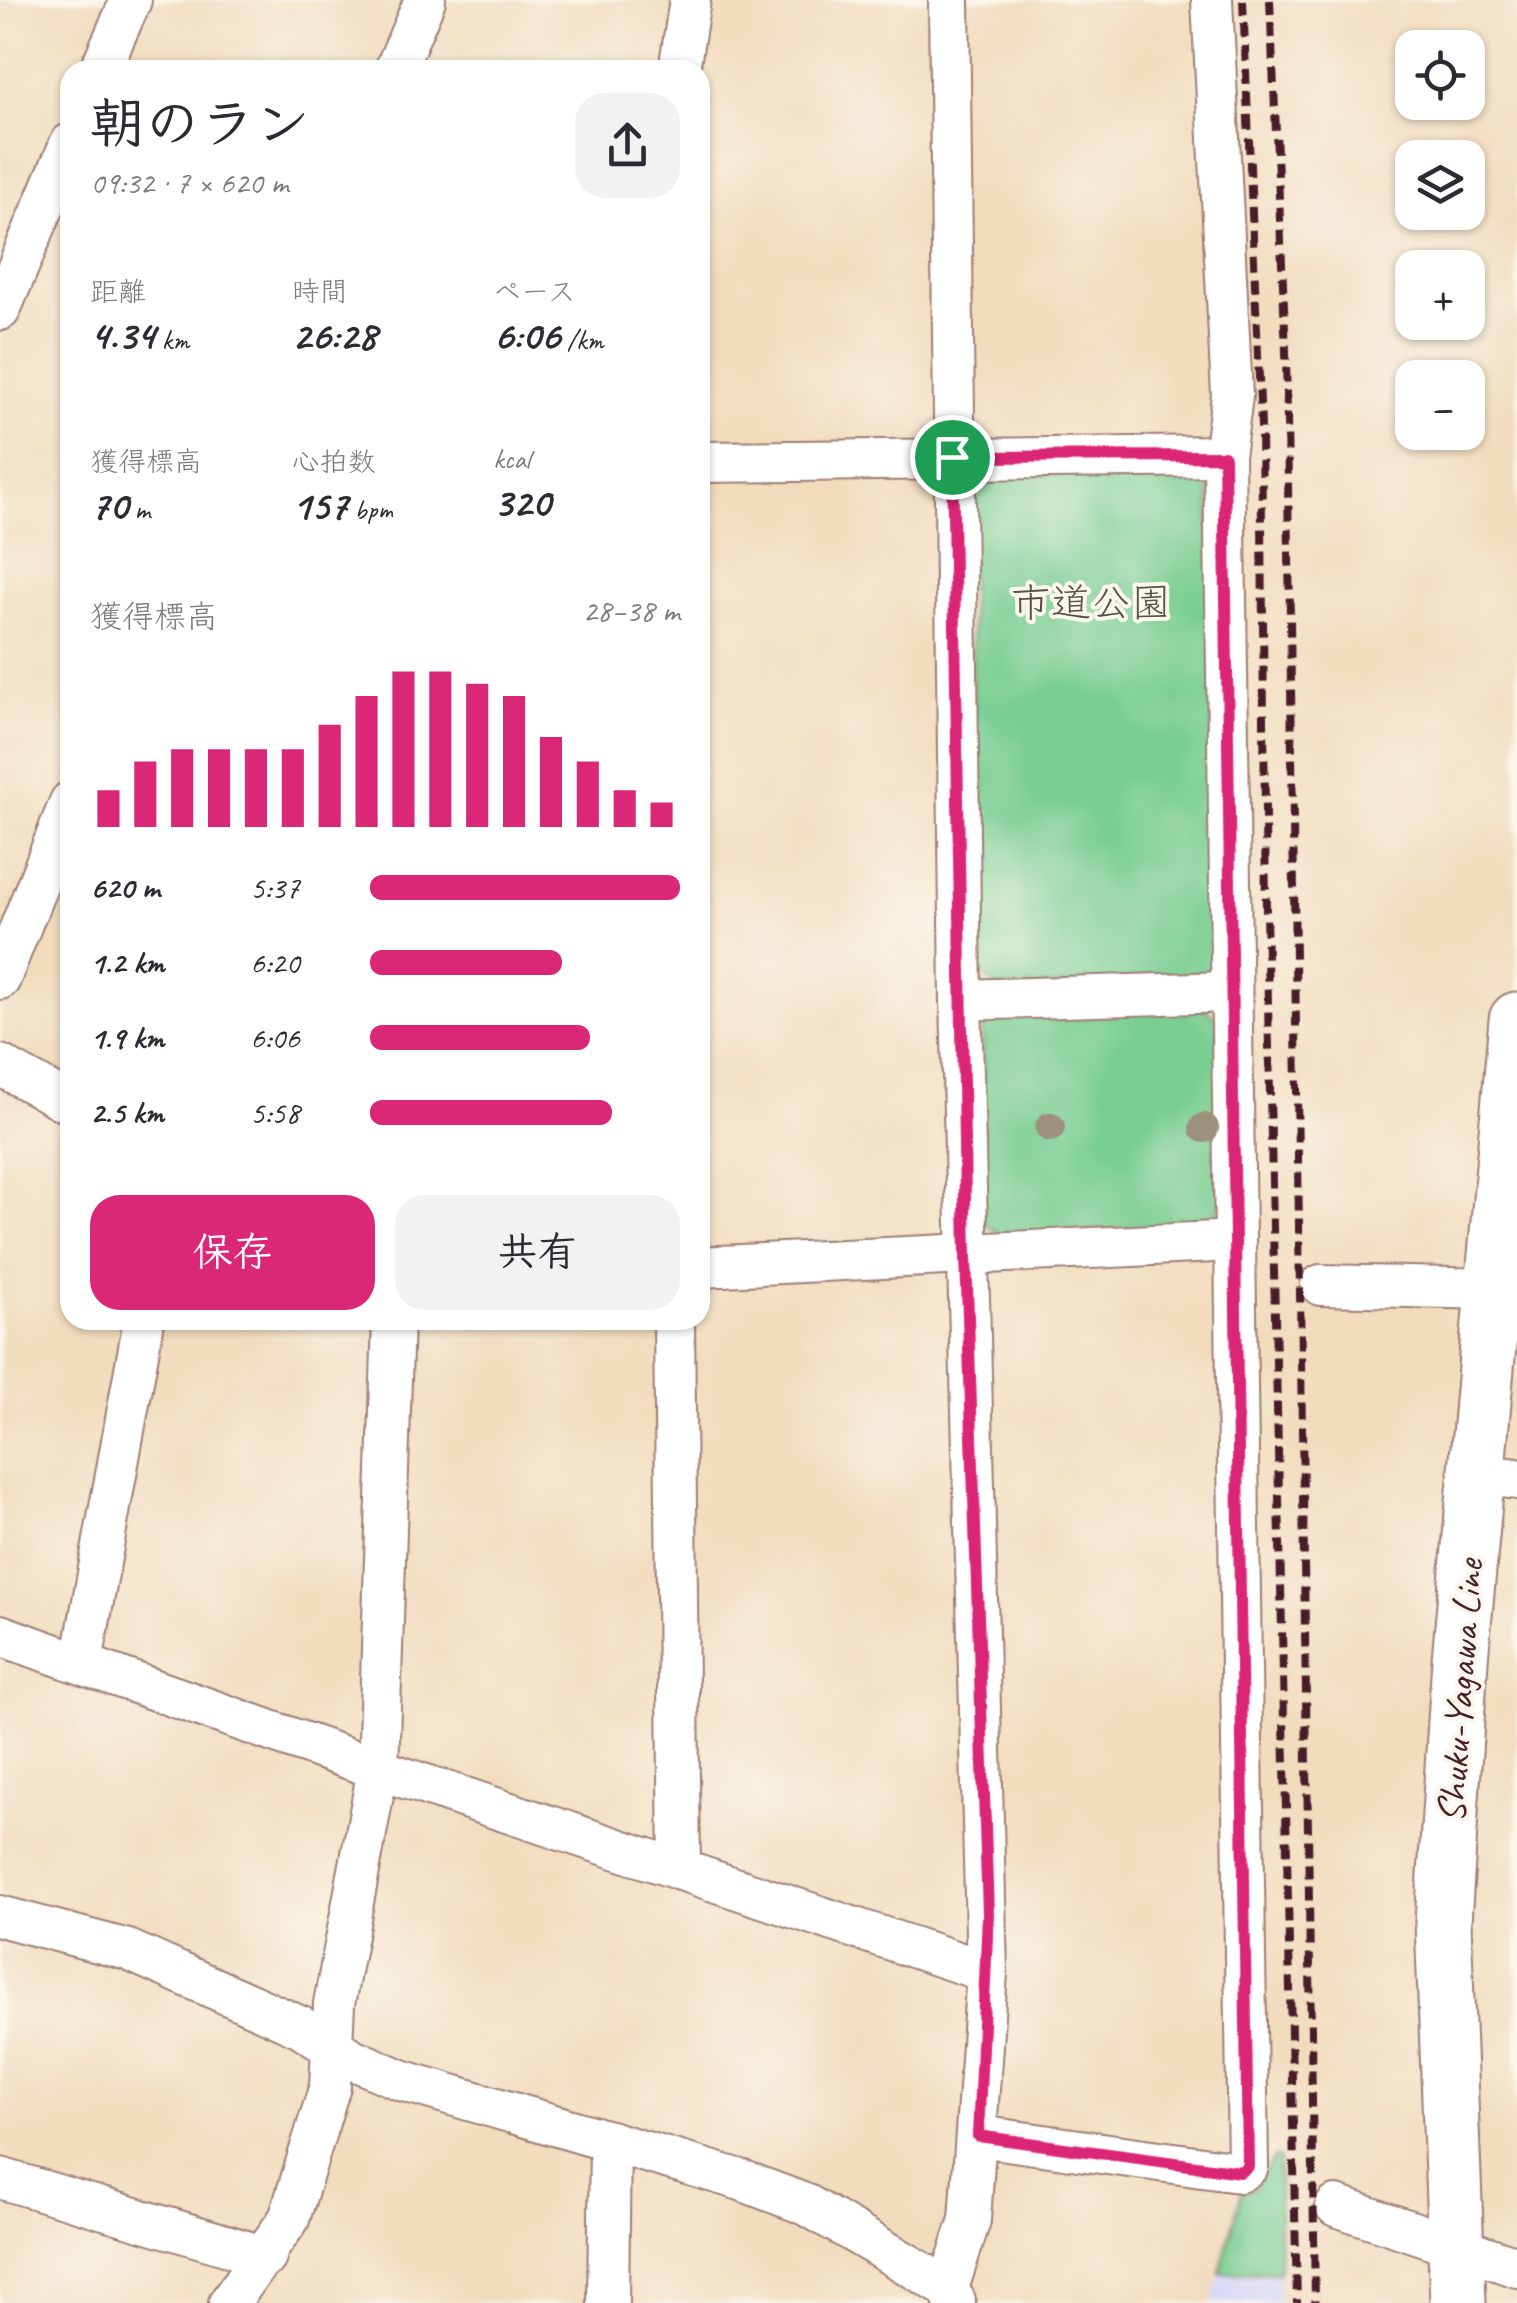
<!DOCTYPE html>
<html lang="ja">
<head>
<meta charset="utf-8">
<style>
  body { margin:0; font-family:Caveat,"Klee One",sans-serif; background:#f2f2f3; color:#2b2b33; height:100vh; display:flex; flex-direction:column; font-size:38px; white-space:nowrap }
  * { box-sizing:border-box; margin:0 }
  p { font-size:32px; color:#7c7c81 }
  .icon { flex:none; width:55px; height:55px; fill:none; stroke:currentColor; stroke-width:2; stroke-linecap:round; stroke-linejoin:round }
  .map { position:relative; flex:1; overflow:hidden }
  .drawer { position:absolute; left:60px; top:60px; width:650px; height:1270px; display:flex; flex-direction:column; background:#fff; border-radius:30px; box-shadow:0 2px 8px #0004 }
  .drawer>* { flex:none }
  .buttons { position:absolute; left:1395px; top:30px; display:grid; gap:20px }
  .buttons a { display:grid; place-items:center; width:90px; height:90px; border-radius:20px; background:#fff; box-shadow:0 2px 8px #0004; font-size:50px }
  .pin { position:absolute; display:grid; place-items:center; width:85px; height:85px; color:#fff; margin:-42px; border:5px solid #fff; border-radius:50%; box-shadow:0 2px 10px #0007 }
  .round { display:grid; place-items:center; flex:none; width:105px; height:105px; border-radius:30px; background:#f2f2f3 }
  .overview { display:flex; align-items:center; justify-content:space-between; height:170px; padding:0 30px }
  h1 { font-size:55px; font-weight:600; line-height:75px }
  .figures { display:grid; grid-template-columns:repeat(3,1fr); gap:15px; height:170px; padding:10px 30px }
  .figures div { display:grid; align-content:center }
  .figures b { font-size:42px; font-weight:600 }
  .figures small { font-size:28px; font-weight:400 }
  .figures p { font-size:28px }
  .chart { height:280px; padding:20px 30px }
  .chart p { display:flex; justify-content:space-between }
  .chart svg { width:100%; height:180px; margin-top:10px; stroke:#db2777; stroke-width:6 }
  .action { display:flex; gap:20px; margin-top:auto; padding:20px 30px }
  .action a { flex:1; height:115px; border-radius:30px; background:#db2777; color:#fff; font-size:40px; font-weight:600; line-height:115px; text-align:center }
  .action a+a { background:#f2f2f3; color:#2b2b33 }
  ul { padding:0 30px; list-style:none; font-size:32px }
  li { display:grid; grid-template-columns:160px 120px 1fr; align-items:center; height:75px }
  li i { height:25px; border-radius:12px; background:#db2777 }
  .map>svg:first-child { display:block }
  .built { fill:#d8d7f8 }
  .green { fill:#78cd91; stroke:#61765e; stroke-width:2.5 }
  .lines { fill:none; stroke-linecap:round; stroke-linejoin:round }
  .street-casing { stroke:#9e7e74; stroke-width:44 }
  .secondary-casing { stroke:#9e7e74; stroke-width:59 }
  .street { stroke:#fff; stroke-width:40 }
  .secondary { stroke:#fff; stroke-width:55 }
  .rail { stroke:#4a1f2b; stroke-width:8; stroke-dasharray:15 8; stroke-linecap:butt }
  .tree { fill:#9d917e }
  .route-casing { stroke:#fff; stroke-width:20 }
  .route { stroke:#db2777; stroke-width:12 }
  .labels { text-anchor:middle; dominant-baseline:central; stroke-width:8; stroke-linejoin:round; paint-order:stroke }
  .park-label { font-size:40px; fill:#58534a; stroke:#fbf7ec }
  .street-label { font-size:40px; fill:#4a1f2b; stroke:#fbf7ec }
</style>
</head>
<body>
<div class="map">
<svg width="1517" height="2303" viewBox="0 0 1517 2303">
  <rect width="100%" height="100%" fill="#fbf7ec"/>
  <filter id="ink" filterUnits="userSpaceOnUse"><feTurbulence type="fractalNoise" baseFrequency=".01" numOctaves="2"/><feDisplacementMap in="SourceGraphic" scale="20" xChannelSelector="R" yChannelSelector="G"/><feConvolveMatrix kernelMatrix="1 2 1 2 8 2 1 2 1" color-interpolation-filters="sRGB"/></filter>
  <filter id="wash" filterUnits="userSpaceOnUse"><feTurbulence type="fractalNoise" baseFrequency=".0048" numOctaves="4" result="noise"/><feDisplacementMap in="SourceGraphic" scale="40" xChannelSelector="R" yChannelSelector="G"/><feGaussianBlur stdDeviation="2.25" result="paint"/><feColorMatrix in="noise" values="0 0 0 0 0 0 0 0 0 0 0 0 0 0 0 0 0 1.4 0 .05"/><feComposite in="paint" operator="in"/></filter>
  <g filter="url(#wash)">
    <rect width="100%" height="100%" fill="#f2dcbe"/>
    <polygon class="built" points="1279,2273 1279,2303 1212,2303 1219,2274"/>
    <g class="green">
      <polygon points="1193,473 1210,488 1217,964 1202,981 998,988 979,972 968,491 980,474"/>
      <polygon points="1201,1006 1218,1018 1223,1203 1207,1225 1002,1236 983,1222 982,1023 999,1010"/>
      <polygon points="1273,2158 1279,2158 1279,2272 1220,2273 1242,2192 1253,2189"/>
    </g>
  </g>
  <g filter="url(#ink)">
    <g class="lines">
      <g class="street-casing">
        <g id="street">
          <polyline points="100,70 131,0"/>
          <polyline points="395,70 425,0"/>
          <polyline points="679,70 690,0"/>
          <polyline points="0,310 70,144"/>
          <polyline points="700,462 1224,456"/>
          <polyline points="0,979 70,802"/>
          <polyline points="961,1000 1229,992"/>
          <polyline points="0,1065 70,1104"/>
          <polyline points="700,1267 1235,1241"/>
          <polyline points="1321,1285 1494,1289"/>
          <polyline points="674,1320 680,1870"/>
          <polyline points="1478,1474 1517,1479"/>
          <polyline points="0,1635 378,1769 987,1972"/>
          <polyline points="82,1662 144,1320"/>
          <polyline points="0,1916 128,1950 301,2027 352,2059 401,2080 741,2180 807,2205 948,2288 955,2303"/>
          <polyline points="978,2136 1239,2172 1248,2166 1224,456 1232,396 1212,0"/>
          <polyline points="0,2178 266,2257"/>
          <polyline points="1336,2206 1517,2267"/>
          <polyline points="948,2288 970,2220 987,1972 961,1000 949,0"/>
          <polyline points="229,2303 289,2219 330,2086 334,2004 378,1769 393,1320"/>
          <polyline points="608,2303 610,2141"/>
        </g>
      </g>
      <g class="secondary-casing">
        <polyline id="secondary" points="1458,2303 1443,1922 1460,1660 1517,1020"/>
      </g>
      <use href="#street" class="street"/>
      <use href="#secondary" class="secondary"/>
      <g class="rail">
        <polyline points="1243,0 1261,426 1266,913 1297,2303"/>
        <polyline points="1270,0 1286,351 1315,2303"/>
      </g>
    </g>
    <g class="tree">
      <circle cx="1050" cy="1127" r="15"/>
      <circle cx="1204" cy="1128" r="15"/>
    </g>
  </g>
  <g class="lines" filter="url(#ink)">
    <g class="route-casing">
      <polygon id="route" points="1224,456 1248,2166 1240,2172 978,2136 988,1914 966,1257 952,457"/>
    </g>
    <use href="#route" class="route"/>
  </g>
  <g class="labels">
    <g class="park-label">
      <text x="1091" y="603">市道公園</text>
    </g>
    <g class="street-label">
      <text transform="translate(1460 1691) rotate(-86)">Shuku-Yagawa Line</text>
    </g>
  </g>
</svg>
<div class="buttons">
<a><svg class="icon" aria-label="locate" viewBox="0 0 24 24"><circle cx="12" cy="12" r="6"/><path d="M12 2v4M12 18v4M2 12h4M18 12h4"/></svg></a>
<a><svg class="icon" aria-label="layers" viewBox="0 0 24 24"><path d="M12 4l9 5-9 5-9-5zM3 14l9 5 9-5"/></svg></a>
<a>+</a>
<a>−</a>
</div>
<div class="pin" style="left:952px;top:457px;background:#1e9e55"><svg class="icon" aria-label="arrive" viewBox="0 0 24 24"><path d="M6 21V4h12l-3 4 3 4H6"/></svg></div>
<section class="drawer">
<div class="overview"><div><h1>朝のラン</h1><p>09:32 · 7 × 620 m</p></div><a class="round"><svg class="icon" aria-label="share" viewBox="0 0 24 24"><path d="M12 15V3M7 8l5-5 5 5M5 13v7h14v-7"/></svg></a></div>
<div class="figures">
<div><p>距離</p><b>4.34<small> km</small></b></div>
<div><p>時間</p><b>26:28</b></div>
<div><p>ペース</p><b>6:06<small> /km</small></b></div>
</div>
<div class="figures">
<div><p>獲得標高</p><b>70<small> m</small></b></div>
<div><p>心拍数</p><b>157<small> bpm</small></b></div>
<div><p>kcal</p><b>320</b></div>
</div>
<div class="chart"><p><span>獲得標高</span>28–38 m</p>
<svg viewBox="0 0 160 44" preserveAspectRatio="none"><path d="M5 44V35M15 44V28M25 44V25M35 44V25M45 44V25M55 44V25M65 44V19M75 44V12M85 44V6M95 44V6M105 44V9M115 44V12M125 44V22M135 44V28M145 44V35M155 44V38"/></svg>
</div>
<ul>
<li><b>620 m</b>5:37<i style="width:100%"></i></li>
<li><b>1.2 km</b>6:20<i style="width:62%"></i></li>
<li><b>1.9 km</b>6:06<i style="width:71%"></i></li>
<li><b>2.5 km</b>5:58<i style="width:78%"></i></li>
</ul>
<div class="action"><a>保存</a><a>共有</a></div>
</section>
</div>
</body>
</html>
